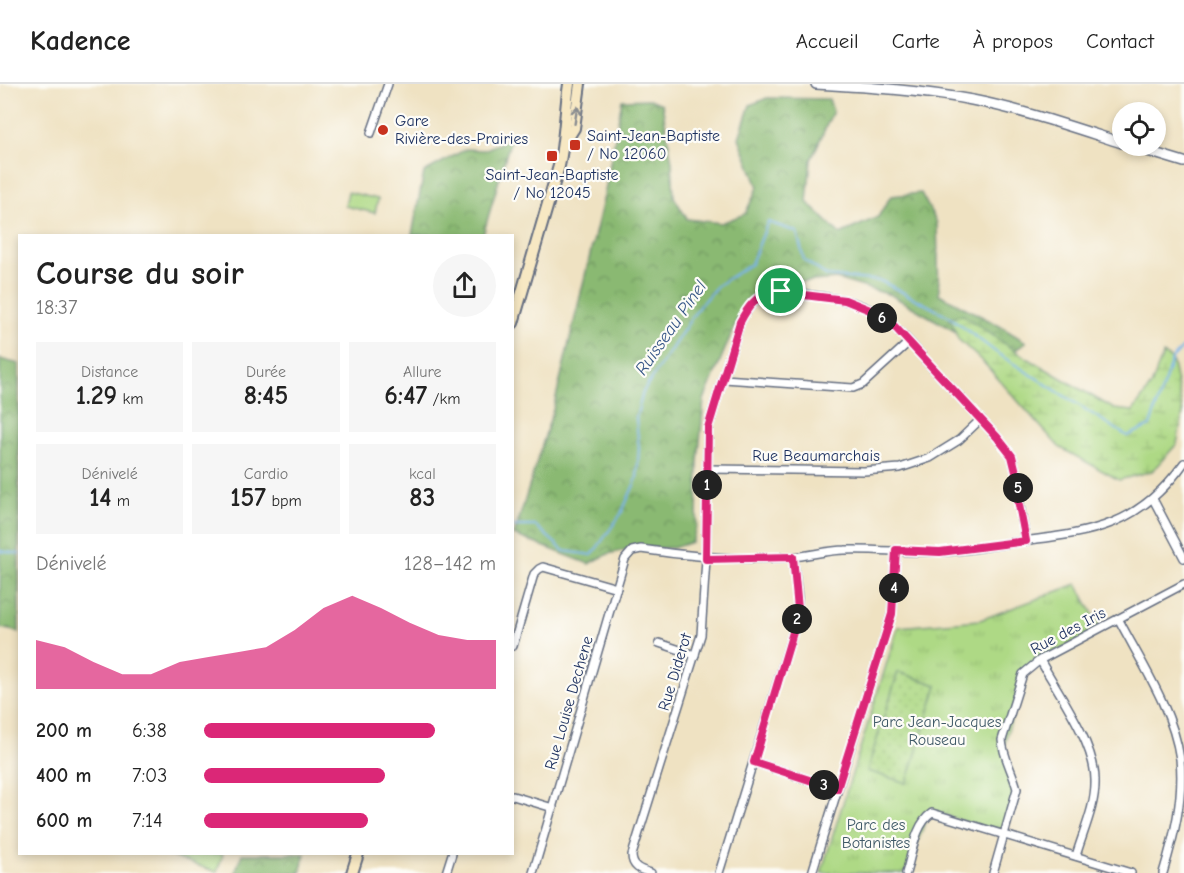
<!DOCTYPE html>
<html lang="fr">
<head>
<meta charset="utf-8">
<style>
  body { margin:0; font-family:"Comic Neue",sans-serif; background:#f6f6f6; color:#222; height:100vh; display:flex; flex-direction:column; font-size:22px; white-space:nowrap }
  * { box-sizing:border-box; margin:0 }
  p { font-size:20px; color:#767676 }
  .icon { flex:none; width:33px; height:33px; fill:none; stroke:currentColor; stroke-width:2; stroke-linecap:round; stroke-linejoin:round }
  .map { position:relative; flex:1; overflow:hidden }
  .panel { position:absolute; left:18px; top:150px; width:496px; height:621px; display:flex; flex-direction:column; background:#fff; border-radius:0px; box-shadow:0 3px 9px #0003 }
  .panel>* { flex:none }
  .fabs { position:absolute; left:1112px; top:18px; display:grid; gap:12px }
  .fabs a { display:grid; place-items:center; width:54px; height:54px; border-radius:50%; background:#fff; box-shadow:0 3px 9px #0003; font-size:30px }
  .pin { position:absolute; display:grid; place-items:center; width:51px; height:51px; color:#fff; margin:-26px; border:3px solid #fff; border-radius:50%; box-shadow:0 2px 6px #0007 }
  .km { position:absolute; width:30px; height:30px; margin:-15px; border-radius:50%; background:#222; color:#fff; font-size:16px; line-height:30px; text-align:center }
  .round { display:grid; place-items:center; flex:none; width:63px; height:63px; border-radius:32px; background:#f6f6f6 }
  .head { display:flex; align-items:center; justify-content:space-between; height:102px; padding:0 18px }
  h1 { font-size:33px; font-weight:600; line-height:45px }
  .stats { display:grid; grid-template-columns:repeat(3,1fr); gap:9px; height:102px; padding:6px 18px }
  .stats div { display:grid; align-content:center; border-radius:0px; background:#f6f6f6; text-align:center }
  .stats b { font-size:26px; font-weight:600 }
  .stats small { font-size:16px; font-weight:400 }
  .stats p { font-size:16px }
  .chart { height:168px; padding:12px 18px }
  .chart p { display:flex; justify-content:space-between }
  .chart svg { width:100%; height:108px; margin-top:6px; fill:#db2777; opacity:.7 }
  ul { padding:0 18px; list-style:none; font-size:20px }
  li { display:grid; grid-template-columns:96px 72px 1fr; align-items:center; height:45px }
  li i { height:15px; border-radius:8px; background:#db2777 }
  header { display:flex; align-items:center; gap:36px; box-sizing:border-box; height:84px; padding:0 30px; background:#fff; border-bottom:2px solid #e0e0e0 }
  header strong { font-size:28px }
  nav { display:flex; gap:33px; margin-inline-start:auto; font-size:21px }
  .map>svg:first-child { display:block }
  .grass { fill:#aed985; stroke:#648472; stroke-width:1.5 }
  .forest { fill:url(#forest-crowns); stroke:#527468; stroke-width:1.5 }
  .wetland { fill:url(#wetland-marsh); stroke:#648472; stroke-width:1.5 }
  .park { fill:url(#park-tufts); stroke:#648472; stroke-width:1.5 }
  .garden { fill:url(#garden-dots); stroke:#648472; stroke-width:1.5 }
  .lines { fill:none; stroke-linecap:round; stroke-linejoin:round }
  .stream { stroke:#79b3e9; stroke-width:2 }
  .minor-casing { stroke:#656e81; stroke-width:10 }
  .tertiary-casing { stroke:#656e81; stroke-width:12 }
  .secondary-casing { stroke:#656e81; stroke-width:14 }
  .minor { stroke:#fff; stroke-width:7 }
  .tertiary { stroke:#fff; stroke-width:9 }
  .secondary { stroke:#f7e8c3; stroke-width:10 }
  .oneway { stroke:#898c90 }
  .route-casing { stroke:#fff; stroke-width:12 }
  .route { stroke:#db2777; stroke-width:8 }
  .poi-dot { fill:#c8321e; stroke:#fdfcf7; stroke-width:2 }
  .labels { text-anchor:middle; dominant-baseline:central; stroke-width:4.5; stroke-linejoin:round; paint-order:stroke }
  .poi-label { font-size:16px; fill:#1b2f5e; stroke:#fdfcf7; text-anchor:start }
  .street-label { font-size:16px; fill:#1b2f5e; stroke:#fdfcf7 }
  .park-label { font-size:16px; fill:#405a68; stroke:#fdfcf7 }
  .water-label { font-size:18px; font-style:italic; fill:#375788; stroke:#fdfcf7 }
</style>
</head>
<body>
<header>
<strong>Kadence</strong>
<nav><a>Accueil</a><a>Carte</a><a>À propos</a><a>Contact</a></nav>
</header>
<div class="map">
<svg width="1184" height="789" viewBox="0 0 1184 789">
  <defs>
    <pattern id="forest-crowns" width="20" height="18" patternUnits="userSpaceOnUse" patternTransform="scale(1.5)"><rect width="20" height="18" fill="#8ab972"/><path d="M2 6a3 3 0 1 1 6 0M12 15a3 3 0 1 1 6 0" fill="none" stroke="#709761"/></pattern>
    <pattern id="wetland-marsh" width="20" height="14" patternUnits="userSpaceOnUse" patternTransform="scale(1.5)"><rect width="20" height="14" fill="#aed985"/><path d="M1 5h8M5 5V1M11 12h8M15 12V8" fill="none" stroke="#95bb75"/></pattern>
    <pattern id="park-tufts" width="24" height="20" patternUnits="userSpaceOnUse" patternTransform="scale(1.5)"><rect width="24" height="20" fill="#aed985"/><path d="M3 7l-1-3M5 7V3M7 7l1-3M15 17l-1-3M17 17v-4M19 17l1-3" fill="none" stroke="#95bb75"/></pattern>
    <pattern id="garden-dots" width="8" height="8" patternUnits="userSpaceOnUse" patternTransform="scale(1.5)"><rect width="8" height="8" fill="#aed985"/><path d="M2 2h.1M6 6h.1" fill="none" stroke="#95bb75" stroke-width="1.8" stroke-linecap="round"/></pattern>
  </defs>
  <rect width="100%" height="100%" fill="#fdfcf7"/>
  <filter id="ink" filterUnits="userSpaceOnUse"><feTurbulence type="fractalNoise" baseFrequency=".0167" numOctaves="2"/><feDisplacementMap in="SourceGraphic" scale="12" xChannelSelector="R" yChannelSelector="G"/><feConvolveMatrix kernelMatrix="1 2 1 2 8 2 1 2 1" color-interpolation-filters="sRGB"/></filter>
  <filter id="wash" filterUnits="userSpaceOnUse"><feTurbulence type="fractalNoise" baseFrequency=".008" numOctaves="4" result="noise"/><feDisplacementMap in="SourceGraphic" scale="24" xChannelSelector="R" yChannelSelector="G"/><feGaussianBlur stdDeviation="1.35" result="paint"/><feColorMatrix in="noise" values="0 0 0 0 0 0 0 0 0 0 0 0 0 0 0 0 0 1.4 0 .05"/><feComposite in="paint" operator="in"/></filter>
  <g filter="url(#wash)">
    <rect width="100%" height="100%" fill="#efe2c2"/>
    <g class="grass">
      <polygon points="348,108 378,115 375,129 345,122"/>
      <polygon points="164,770 223,770 217,788"/>
    </g>
    <g class="forest">
      <polygon points="767,14 829,15 833,27 811,76 807,118 840,150 878,133 891,112 921,109 937,139 939,210 998,241 1026,258 1004,275 891,211 836,195 769,201 745,217 704,316 698,378 697,440 692,458 673,464 634,464 608,470 589,480 514,451 553,326 604,112 622,16 650,15 662,20 672,78 674,113 687,135 721,139 745,130 758,103 739,54 750,21"/>
      <polygon points="511,54 483,151 412,151 424,88 466,65 484,66"/>
      <polygon points="0,275 19,280 19,548 0,544"/>
      <polygon points="242,770 305,770 300,789 235,789"/>
    </g>
    <polygon class="wetland" points="963,231 1017,268 1114,325 1133,327 1151,302 1163,270 1172,275 1183,329 1177,360 1152,387 1119,396 1059,363 984,279 958,255 950,233"/>
    <polygon class="park" points="1077,500 1101,545 1040,576 1023,590 1003,666 1017,705 1005,750 934,728 927,733 906,789 821,789 898,543 980,536"/>
    <polygon class="garden" points="898,588 937,601 907,699 867,687"/>
    <g class="lines">
      <g class="stream">
        <polyline points="513,442 536,442 564,467 592,471 621,430 637,394 639,364 636,334 643,308 700,221 718,201 751,180 768,138 797,148 804,176 827,192 881,197 950,233 997,269 1127,352 1150,342 1172,275 1184,262"/>
        <polyline points="0,467 20,470"/>
      </g>
    </g>
  </g>
  <g filter="url(#ink)">
    <g class="lines">
      <g class="minor-casing">
        <g id="minor">
          <polyline points="371,49 388,0"/>
          <polyline points="724,295 853,304 863,300 909,258"/>
          <polyline points="707,385 864,387 900,384 930,374 959,356 981,335"/>
          <polyline points="1153,415 1184,474"/>
          <path d="M1119,536C1142,580 1173,626 1180,675C1184,714 1174,753 1163,789"/>
          <polyline points="659,559 695,571"/>
          <polyline points="513,562 534,490 539,485 543,483 617,504"/>
          <path d="M1040,576C1058,608 1095,660 1095,696C1096,721 1083,748 1076,772"/>
          <polyline points="754,678 837,705"/>
          <polyline points="513,712 553,724"/>
          <polyline points="446,789 452,770"/>
          <path d="M533,789L625,475L632,467L641,465C692,473 739,477 791,473C809,472 827,466 845,466C877,465 909,469 941,468C968,467 996,461 1023,457C1094,448 1139,442 1184,379"/>
          <path d="M651,789C641,786 632,784 632,771L701,551L706,475L708,344L740,238C758,205 769,205 804,210C827,213 850,215 871,226C894,239 911,259 928,279C951,303 974,328 997,353L1012,372L1016,388L1019,416L1026,457"/>
          <polyline points="719,789 797,535 798,514 793,473"/>
          <polyline points="812,789 892,529 896,466"/>
          <path d="M906,789C912,770 915,740 932,729L1131,789"/>
          <path d="M993,789L1017,705C1013,688 1003,673 1002,656L1023,590L1040,576L1184,500"/>
        </g>
      </g>
      <g class="tertiary-casing">
        <g id="tertiary">
          <path d="M816,0C868,3 920,6 972,16C1023,26 1072,43 1122,59"/>
          <polyline points="1131,62 1184,78"/>
        </g>
      </g>
      <g class="secondary-casing">
        <g id="secondary">
          <polyline points="564,60 574,44 580,0"/>
          <path d="M513,239L559,82C565,55 565,27 569,0"/>
          <polyline points="352,789 358,770"/>
        </g>
      </g>
      <use href="#minor" class="minor"/>
      <use href="#tertiary" class="tertiary"/>
      <use href="#secondary" class="secondary"/>
    </g>
    <defs><path id="oneway-shaft" d="M-6 0H5M1.5-3L5.5 0L1.5 3" fill="none" stroke-width="1.6" stroke-linecap="round" stroke-linejoin="round" transform="scale(1.5)"/></defs>
    <use class="oneway" href="#oneway-shaft" transform="translate(576 31) rotate(-81)"/>
  </g>
  <g class="lines" filter="url(#ink)">
    <g class="route-casing">
      <path id="route" d="M771,207L845,216L870,226L894,242L997,353L1012,372L1016,388L1018,416L1026,457L940,468L896,466L892,530L837,705L754,678L797,535L798,525L793,473L706,475L708,344L740,238C748,223 755,213 771,207Z"/>
    </g>
    <use href="#route" class="route"/>
  </g>
  <g class="poi-dot">
    <circle cx="383" cy="46" r="6"/>
    <rect x="569" y="55" width="12" height="12" rx="3"/>
    <rect x="546" y="66" width="12" height="12" rx="3"/>
  </g>
  <g class="labels">
    <g class="poi-label">
      <text x="395" y="37">Gare<tspan x="395" dy="18">Rivière-des-Prairies</tspan></text>
      <text x="587" y="52">Saint-Jean-Baptiste<tspan x="587" dy="18">/ No 12060</tspan></text>
      <text x="552" y="91" text-anchor="middle">Saint-Jean-Baptiste<tspan x="552" dy="18">/ No 12045</tspan></text>
    </g>
    <g class="street-label">
      <text x="816" y="372">Rue Beaumarchais</text>
      <text transform="translate(1068 547) rotate(-28)">Rue des Iris</text>
      <text transform="translate(675 588) rotate(-73)">Rue Diderot</text>
      <text transform="translate(569 619) rotate(-74)">Rue Louise Dechene</text>
    </g>
    <g class="park-label">
      <text x="937" y="638">Parc Jean-Jacques<tspan x="937" dy="18">Rouseau</tspan></text>
      <text x="876" y="741">Parc des<tspan x="876" dy="18">Botanistes</tspan></text>
    </g>
    <g class="water-label">
      <text transform="translate(671 244) rotate(-55)">Ruisseau Pinel</text>
    </g>
  </g>
</svg>
<div class="fabs">
<a><svg class="icon" aria-label="locate" viewBox="0 0 24 24"><circle cx="12" cy="12" r="6"/><path d="M12 2v4M12 18v4M2 12h4M18 12h4"/></svg></a>
</div>
<div class="pin" style="left:781px;top:207px;background:#1e9e55"><svg class="icon" aria-label="arrive" viewBox="0 0 24 24"><path d="M6 21V4h12l-3 4 3 4H6"/></svg></div>
<b class="km" style="left:707px;top:401px">1</b>
<b class="km" style="left:797px;top:535px">2</b>
<b class="km" style="left:824px;top:701px">3</b>
<b class="km" style="left:894px;top:504px">4</b>
<b class="km" style="left:1018px;top:404px">5</b>
<b class="km" style="left:882px;top:234px">6</b>
<section class="panel">
<div class="head"><div><h1>Course du soir</h1><p>18:37</p></div><a class="round"><svg class="icon" aria-label="share" viewBox="0 0 24 24"><path d="M12 15V3M7 8l5-5 5 5M5 13v7h14v-7"/></svg></a></div>
<div class="stats">
<div><p>Distance</p><b>1.29<small> km</small></b></div>
<div><p>Durée</p><b>8:45</b></div>
<div><p>Allure</p><b>6:47<small> /km</small></b></div>
</div>
<div class="stats">
<div><p>Dénivelé</p><b>14<small> m</small></b></div>
<div><p>Cardio</p><b>157<small> bpm</small></b></div>
<div><p>kcal</p><b>83</b></div>
</div>
<div class="chart"><p><span>Dénivelé</span>128–142 m</p>
<svg viewBox="0 0 160 44" preserveAspectRatio="none"><path d="M0 44V24L10 27L20 33L30 38L40 38L50 33L60 31L70 29L80 27L90 20L100 11L110 6L120 11L130 17L140 22L150 24L160 24V44z"/></svg>
</div>
<ul>
<li><b>200 m</b>6:38<i style="width:79%"></i></li>
<li><b>400 m</b>7:03<i style="width:62%"></i></li>
<li><b>600 m</b>7:14<i style="width:56%"></i></li>
</ul>
</section>
</div>
</body>
</html>
